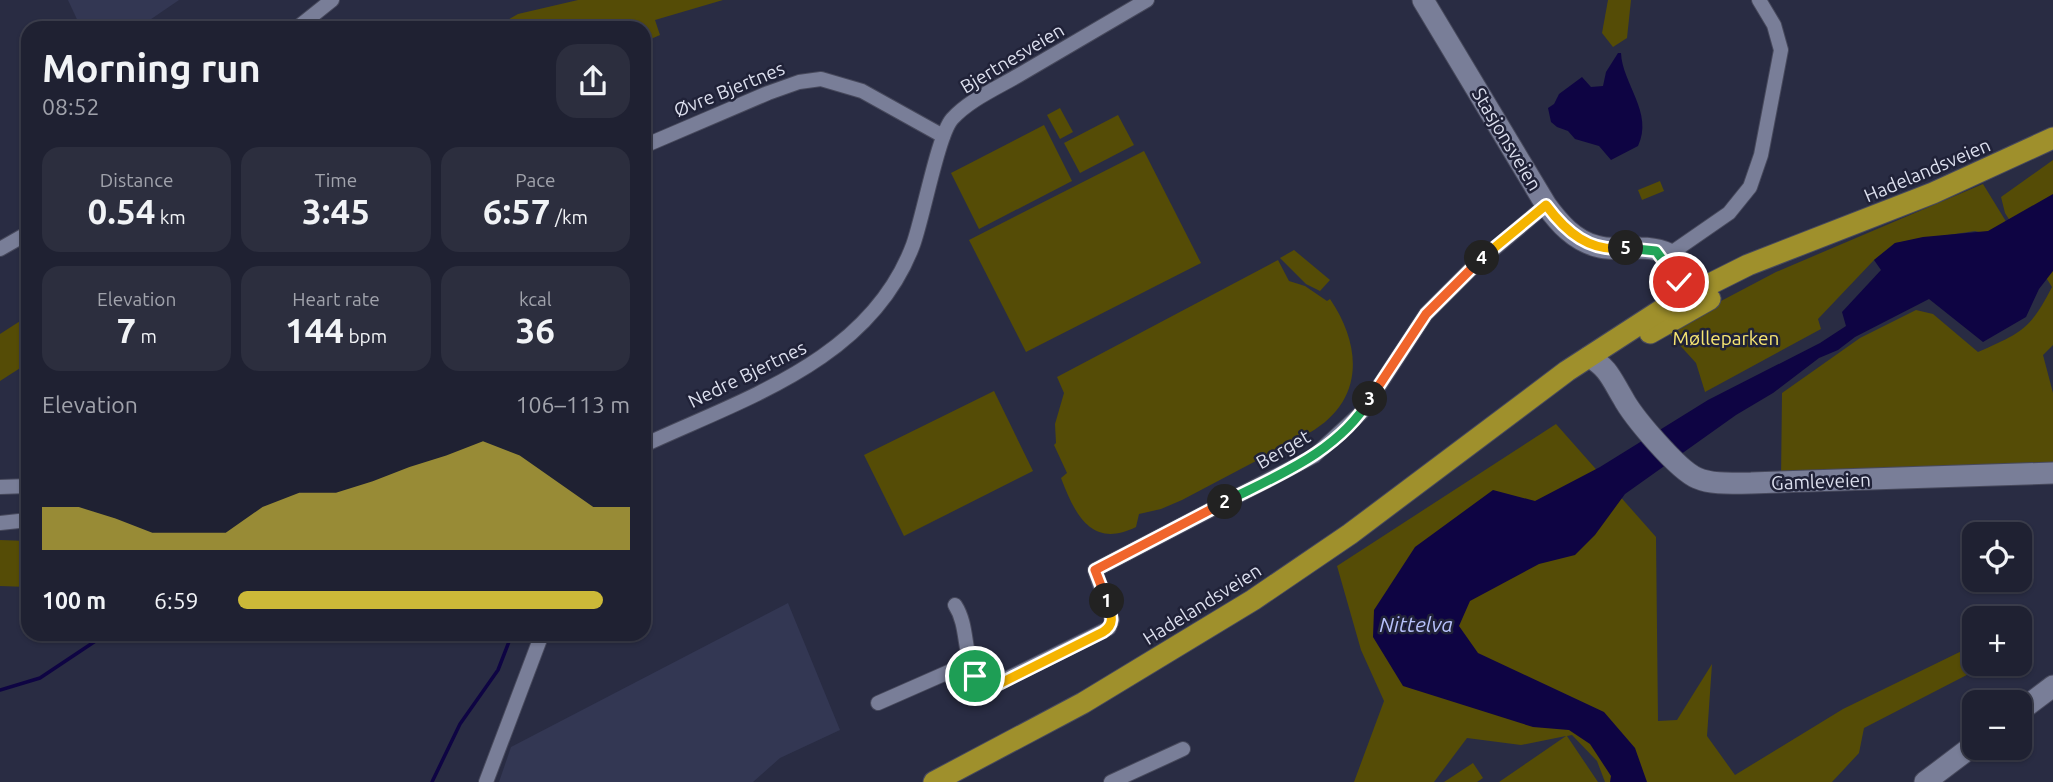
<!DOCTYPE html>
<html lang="en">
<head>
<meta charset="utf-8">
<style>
  body { margin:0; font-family:Ubuntu,sans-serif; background:#2c2e3e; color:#f1f3f6; height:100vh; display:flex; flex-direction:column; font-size:26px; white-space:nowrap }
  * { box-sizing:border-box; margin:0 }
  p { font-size:23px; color:#a1a3ac }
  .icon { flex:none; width:38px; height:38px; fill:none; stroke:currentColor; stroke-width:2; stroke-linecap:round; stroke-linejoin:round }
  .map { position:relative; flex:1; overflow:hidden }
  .sheet { position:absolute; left:21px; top:21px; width:630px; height:620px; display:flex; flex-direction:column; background:#1f2132; border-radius:21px; box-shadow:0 2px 5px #0004,0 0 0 2px #3c3e4d }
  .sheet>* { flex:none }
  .controls { position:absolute; left:1962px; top:522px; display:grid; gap:14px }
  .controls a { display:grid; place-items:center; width:70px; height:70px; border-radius:14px; background:#1f2132; box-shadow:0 2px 5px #0004,0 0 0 2px #3c3e4d; font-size:35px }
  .pin { position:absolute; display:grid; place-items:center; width:60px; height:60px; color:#fff; margin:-30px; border:4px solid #fff; border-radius:50%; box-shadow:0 2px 7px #0007 }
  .km { position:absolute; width:35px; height:35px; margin:-18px; border-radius:50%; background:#222; color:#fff; font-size:19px; line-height:35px; text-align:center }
  .round { display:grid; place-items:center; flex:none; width:74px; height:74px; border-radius:21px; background:#2c2e3e }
  .headline { display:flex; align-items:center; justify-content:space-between; height:119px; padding:0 21px }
  h1 { font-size:38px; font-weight:600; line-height:52px }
  .metrics { display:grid; grid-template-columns:repeat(3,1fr); gap:10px; height:119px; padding:7px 21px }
  .metrics div { display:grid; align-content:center; border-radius:18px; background:#2c2e3e; text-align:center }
  .metrics b { font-size:35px; font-weight:600 }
  .metrics small { font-size:19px; font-weight:400 }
  .metrics p { font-size:19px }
  .chart { height:196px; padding:14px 21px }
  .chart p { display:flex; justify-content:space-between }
  .chart svg { width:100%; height:126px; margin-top:7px; fill:#ccb938; opacity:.7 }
  ul { padding:0 21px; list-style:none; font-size:23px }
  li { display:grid; grid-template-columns:112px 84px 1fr; align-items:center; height:52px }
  li i { height:18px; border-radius:9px; background:#ccb938 }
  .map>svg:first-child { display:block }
  .built { fill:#333753 }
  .green { fill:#554c06 }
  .water { fill:#0e0443 }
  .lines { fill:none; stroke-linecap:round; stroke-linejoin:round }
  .stream { stroke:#0e0443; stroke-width:3.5 }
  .street-casing { stroke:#47495c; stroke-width:16 }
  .secondary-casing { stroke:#47495c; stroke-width:23 }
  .highway-casing { stroke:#47495c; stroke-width:23 }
  .street { stroke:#797e98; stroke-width:14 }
  .secondary { stroke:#797e98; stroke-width:21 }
  .highway { stroke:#9f902c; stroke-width:21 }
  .split-1-casing { stroke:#fff; stroke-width:14 }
  .split-2-casing { stroke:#fff; stroke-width:14 }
  .split-3-casing { stroke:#fff; stroke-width:14 }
  .split-4-casing { stroke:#fff; stroke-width:14 }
  .split-5-casing { stroke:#fff; stroke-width:14 }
  .split-6-casing { stroke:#fff; stroke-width:14 }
  .split-1 { stroke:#f5b400; stroke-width:9 }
  .split-2 { stroke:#f0652b; stroke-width:9 }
  .split-3 { stroke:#22a559; stroke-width:9 }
  .split-4 { stroke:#f0652b; stroke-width:9 }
  .split-5 { stroke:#f5b400; stroke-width:9 }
  .split-6 { stroke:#22a559; stroke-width:9 }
  .labels { text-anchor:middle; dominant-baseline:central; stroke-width:5; stroke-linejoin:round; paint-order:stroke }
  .street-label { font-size:19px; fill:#dcdfee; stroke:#202238 }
  .park-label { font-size:19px; fill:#f8e672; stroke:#202238 }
  .water-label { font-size:21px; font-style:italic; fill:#b7c1fb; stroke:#202238 }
</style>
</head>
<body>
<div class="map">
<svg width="2053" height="782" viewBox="0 0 2053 782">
  <rect width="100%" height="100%" fill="#292c43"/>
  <g class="built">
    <polygon points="68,0 179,0 138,28 81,28"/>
    <polygon points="788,603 840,730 780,758 753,782 499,782 511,747"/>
  </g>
  <g class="green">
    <polygon points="578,0 723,0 655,20 660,35 644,42 644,28 494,28 518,14"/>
    <polygon points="1608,0 1631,0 1627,38 1613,47 1602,33"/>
    <polygon points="1060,108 1073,132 1060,139 1047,115"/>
    <polygon points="1118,115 1134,145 1080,173 1064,143"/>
    <polygon points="1044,125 1072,181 979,229 951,173"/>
    <polygon points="1144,151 1201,263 1026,352 969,240"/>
    <path d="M2053,160V345L2043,355L2053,393V471L1781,480L1782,393L1860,338L1916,310L1933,314L1978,352C2021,333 2030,330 2052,287L2005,213L2001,197Z"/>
    <polygon points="1660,181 1664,191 1642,200 1638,190"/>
    <polygon points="1983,184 2010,228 1992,235 1975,231 1895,243 1874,260 1818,319 1821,329 1705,392 1696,363 1666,330 1776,272"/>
    <polygon points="1294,250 1330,280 1320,291 1306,284 1280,258"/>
    <path d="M1278,260L1289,281L1305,286L1327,301L1330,299C1362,346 1365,401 1309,433L1182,500L1161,509L1139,514L1136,527C1092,549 1075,515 1061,478L1067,473L1054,445L1056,443L1055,424L1064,393L1057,377Z"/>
    <polygon points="28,316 28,363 0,381 0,334"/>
    <polygon points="994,391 1033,471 904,536 864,455"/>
    <polygon points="1556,424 1656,537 1658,721 1677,720 1712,664 1707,736 1735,775 1843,709 1974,645 1974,663 1990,663 1864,728 1859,753 1832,782 1605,782 1597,761 1572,735 1567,736 1598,782 1499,782 1566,736 1521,745 1467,738 1434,782 1354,782 1384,701 1361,650 1337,566"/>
    <polygon points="0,540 28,541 28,587 0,586"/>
    <polygon points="1473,763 1483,778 1477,782 1444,782"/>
  </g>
  <g class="water">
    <path d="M1618,53H1621C1622,83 1654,113 1638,146L1611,160L1599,146L1575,139L1568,131L1557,127L1551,122L1548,108L1554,104L1559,94L1582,77L1591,87L1603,86L1606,72Z"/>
    <polygon points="2053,194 2053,271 2039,289 2026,317 1983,342 1929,299 1855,337 1838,350 1819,358 1773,393 1736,415 1625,494 1595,535 1575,555 1539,564 1470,601 1459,626 1478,653 1604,712 1635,748 1647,782 1610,782 1611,776 1590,744 1569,730 1533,727 1403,686 1373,637 1374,610 1415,547 1493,490 1535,501 1600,467 1708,400 1820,343 1846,326 1842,312 1881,270 1874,260 1895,243 1923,237 1988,231"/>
  </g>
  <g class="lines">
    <g class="stream">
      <polyline points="0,690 40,678 106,634"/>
      <polyline points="432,782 460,724 498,670 512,634"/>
    </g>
    <g class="street-casing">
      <g id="street">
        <polyline points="297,28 332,0"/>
        <polyline points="644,146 768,93 799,82 821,79 862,91 943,136"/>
        <polyline points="0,249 28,233"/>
        <polyline points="1664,258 1729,213 1750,187 1761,155 1781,50 1774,25 1759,0"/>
        <path d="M644,445C745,398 870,360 913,245C923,218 938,135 952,119C969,100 997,88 1019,75C1061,50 1104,25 1147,0"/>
        <polyline points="0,487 28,486"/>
        <polyline points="0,523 28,520"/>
        <path d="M955,605C972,631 959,668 988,688L1109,628L1112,620L1095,570L1314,456L1362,412L1426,314L1475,265L1546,205"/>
        <polyline points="878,703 969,663"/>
        <polyline points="486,782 542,634"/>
        <polyline points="1111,782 1183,749"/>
      </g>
    </g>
    <g class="secondary-casing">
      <g id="secondary">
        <path d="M1423,0L1546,205C1559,223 1574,240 1596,246C1611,251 1625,247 1640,248C1675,248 1700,270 1698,305"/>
        <path d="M1589,357C1608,367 1612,380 1623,398C1633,417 1678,470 1697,478C1713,485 1734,483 1751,483L2053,473"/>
        <polyline points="2020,711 2053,686"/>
        <polyline points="1925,782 1974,745"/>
      </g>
    </g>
    <g class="highway-casing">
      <g id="highway">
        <polyline points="1650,333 1710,299"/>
        <polyline points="934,782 1083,703 1253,600 1350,534 1567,371 1672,303 1748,265 1933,193 2053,138"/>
      </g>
    </g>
    <use href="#street" class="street"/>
    <use href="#secondary" class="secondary"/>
    <use href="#highway" class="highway"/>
  </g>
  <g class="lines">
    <g class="split-1-casing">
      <path id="split-1" d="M975,676L988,688L995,686L1103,632C1116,624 1111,614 1107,601"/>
    </g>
    <g class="split-2-casing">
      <polyline id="split-2" points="1107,601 1095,570 1225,502"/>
    </g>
    <g class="split-3-casing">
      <path id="split-3" d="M1225,502C1278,475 1338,452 1370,399"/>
    </g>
    <g class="split-4-casing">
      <polyline id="split-4" points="1370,399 1426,314 1482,258"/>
    </g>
    <g class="split-5-casing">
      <path id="split-5" d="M1482,258L1546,205C1566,232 1590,253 1626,248"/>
    </g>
    <g class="split-6-casing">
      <polyline id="split-6" points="1626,248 1656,251 1679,282"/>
    </g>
    <use href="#split-1" class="split-1"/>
    <use href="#split-2" class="split-2"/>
    <use href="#split-3" class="split-3"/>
    <use href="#split-4" class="split-4"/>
    <use href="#split-5" class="split-5"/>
    <use href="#split-6" class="split-6"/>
  </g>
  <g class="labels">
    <g class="street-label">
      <text transform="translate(1012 58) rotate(-31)">Bjertnesveien</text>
      <text transform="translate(729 89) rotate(-22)">Øvre Bjertnes</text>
      <text transform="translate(1507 139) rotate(59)">Stasjonsveien</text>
      <text transform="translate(1927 170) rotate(-23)">Hadelandsveien</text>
      <text transform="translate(747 374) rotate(-26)">Nedre Bjertnes</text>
      <text transform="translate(1283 449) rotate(-30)">Berget</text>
      <text transform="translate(1821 481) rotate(-2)">Gamleveien</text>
      <text transform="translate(1202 604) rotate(-32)">Hadelandsveien</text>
    </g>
    <g class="park-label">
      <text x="1726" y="338">Mølleparken</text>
    </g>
    <g class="water-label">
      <text x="1416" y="624">Nittelva</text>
    </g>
  </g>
</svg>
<div class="controls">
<a><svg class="icon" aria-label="locate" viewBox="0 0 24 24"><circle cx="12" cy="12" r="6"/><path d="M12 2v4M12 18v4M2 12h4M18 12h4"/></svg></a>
<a>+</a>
<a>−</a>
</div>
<div class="pin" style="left:975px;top:676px;background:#1e9e55"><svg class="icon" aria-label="arrive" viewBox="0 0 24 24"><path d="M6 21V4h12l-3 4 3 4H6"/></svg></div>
<div class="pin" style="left:1679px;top:282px;background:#d93025"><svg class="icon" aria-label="check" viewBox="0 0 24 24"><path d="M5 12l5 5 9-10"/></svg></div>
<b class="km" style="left:1107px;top:601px">1</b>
<b class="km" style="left:1225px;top:502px">2</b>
<b class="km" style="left:1370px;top:399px">3</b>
<b class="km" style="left:1482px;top:258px">4</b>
<b class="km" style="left:1626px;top:248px">5</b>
<section class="sheet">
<div class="headline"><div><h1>Morning run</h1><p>08:52</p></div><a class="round"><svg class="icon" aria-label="share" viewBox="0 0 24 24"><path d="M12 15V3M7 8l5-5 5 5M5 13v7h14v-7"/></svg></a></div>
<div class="metrics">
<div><p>Distance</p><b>0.54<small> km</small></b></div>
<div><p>Time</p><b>3:45</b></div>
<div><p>Pace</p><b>6:57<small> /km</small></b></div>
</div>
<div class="metrics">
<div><p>Elevation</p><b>7<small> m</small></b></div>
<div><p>Heart rate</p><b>144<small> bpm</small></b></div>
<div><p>kcal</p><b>36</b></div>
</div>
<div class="chart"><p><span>Elevation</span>106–113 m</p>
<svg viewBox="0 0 160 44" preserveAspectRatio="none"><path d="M0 44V29L10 29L20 33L30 38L40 38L50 38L60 29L70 24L80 24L90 20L100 15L110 11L120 6L130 11L140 20L150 29L160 29V44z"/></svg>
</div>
<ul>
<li><b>100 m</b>6:59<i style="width:93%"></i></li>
</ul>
</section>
</div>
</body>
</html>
